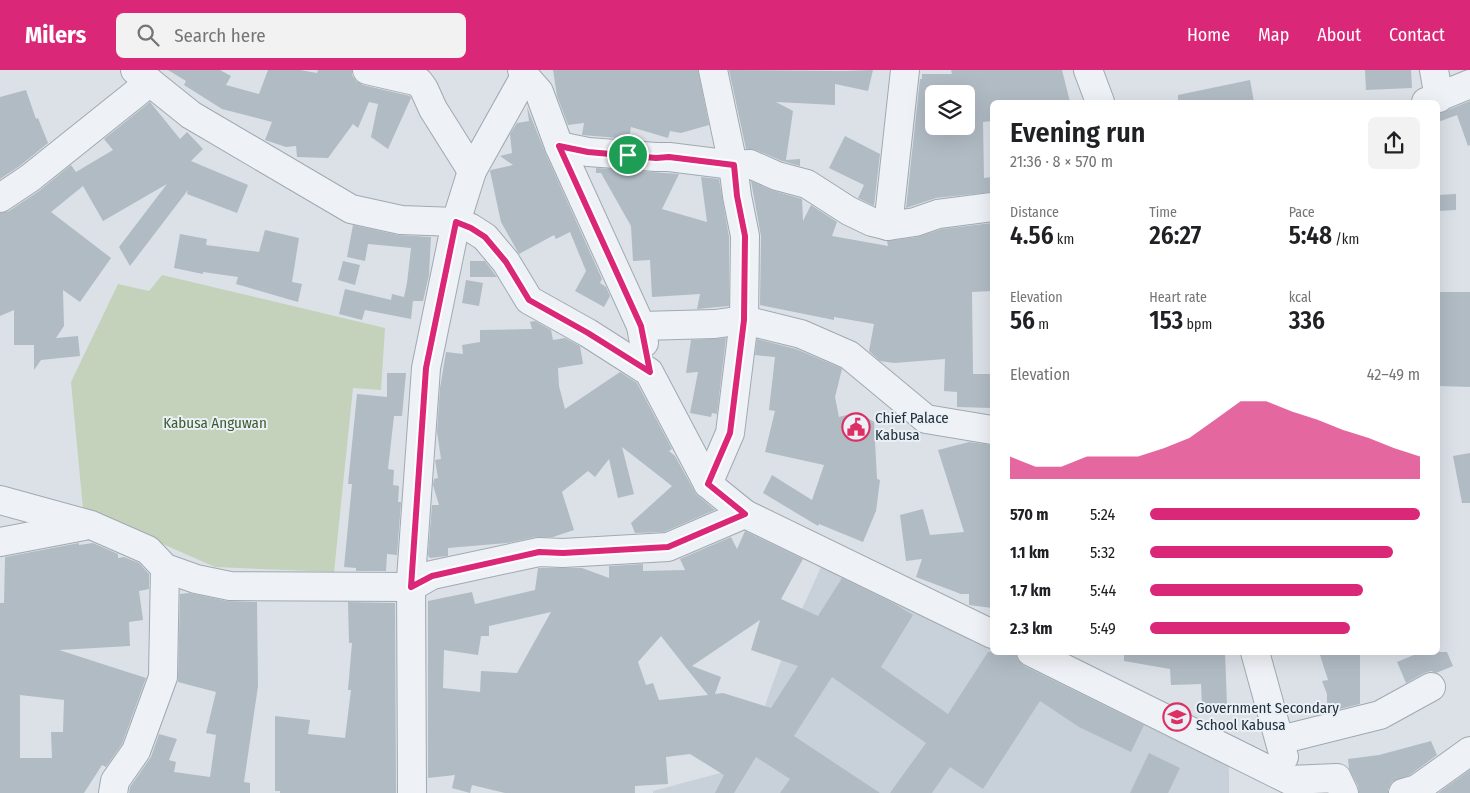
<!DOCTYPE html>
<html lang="en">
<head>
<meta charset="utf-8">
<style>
  body { margin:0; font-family:"Fira Sans Condensed",sans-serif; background:#f2f2f2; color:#202124; height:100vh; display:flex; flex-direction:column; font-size:19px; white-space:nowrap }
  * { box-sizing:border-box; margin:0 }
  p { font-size:16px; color:#757577 }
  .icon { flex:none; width:28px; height:28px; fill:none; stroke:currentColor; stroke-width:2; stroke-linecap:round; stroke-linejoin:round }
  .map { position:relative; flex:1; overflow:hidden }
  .drawer { position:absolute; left:990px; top:30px; width:450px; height:555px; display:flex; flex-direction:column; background:#fff; border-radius:8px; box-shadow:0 5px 20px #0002 }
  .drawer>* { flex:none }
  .tools { position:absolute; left:925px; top:15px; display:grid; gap:10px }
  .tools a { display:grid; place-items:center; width:50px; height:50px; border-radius:8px; background:#fff; box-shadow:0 5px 20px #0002; font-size:25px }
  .pin { position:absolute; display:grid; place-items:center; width:42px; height:42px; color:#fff; margin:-21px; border:2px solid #fff; border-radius:50%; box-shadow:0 1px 5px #0007 }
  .round { display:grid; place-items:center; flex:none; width:52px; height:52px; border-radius:8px; background:#f2f2f2 }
  .summary { display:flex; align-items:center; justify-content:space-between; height:85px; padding:0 20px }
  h1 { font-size:28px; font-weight:600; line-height:38px }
  .metrics { display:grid; grid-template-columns:repeat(3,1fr); gap:8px; height:85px; padding:5px 20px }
  .metrics div { display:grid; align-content:center }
  .metrics b { font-size:25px; font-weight:600 }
  .metrics small { font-size:14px; font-weight:400 }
  .metrics p { font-size:14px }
  .chart { height:140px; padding:10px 20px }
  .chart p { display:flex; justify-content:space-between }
  .chart svg { width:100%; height:90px; margin-top:5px; fill:#db2777; opacity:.7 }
  ul { padding:0 20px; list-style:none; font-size:16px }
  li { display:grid; grid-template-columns:80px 60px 1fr; align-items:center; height:38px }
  li i { height:12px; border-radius:6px; background:#db2777 }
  header { display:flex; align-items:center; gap:30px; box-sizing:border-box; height:70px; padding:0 25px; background:#db2777; color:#fff }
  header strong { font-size:24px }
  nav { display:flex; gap:28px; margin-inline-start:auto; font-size:18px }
  .search { width:350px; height:45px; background:#f2f2f2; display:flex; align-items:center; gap:12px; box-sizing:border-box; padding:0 18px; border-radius:8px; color:#757577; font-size:19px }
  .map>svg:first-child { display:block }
  .built { fill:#c8d1d9 }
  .green { fill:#c4d2bb }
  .building { fill:#b1bbc4; fill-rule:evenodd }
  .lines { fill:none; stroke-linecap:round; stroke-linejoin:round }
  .minor-casing { stroke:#a0a9b1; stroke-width:30 }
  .minor { stroke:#eef1f5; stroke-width:28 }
  .route-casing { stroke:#fff; stroke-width:10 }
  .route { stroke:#db2777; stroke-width:6 }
  .labels { text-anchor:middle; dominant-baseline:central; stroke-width:4; stroke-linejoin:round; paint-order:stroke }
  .poi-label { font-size:15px; fill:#23313e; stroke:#eaf0f5; text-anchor:start }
  .park-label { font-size:15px; fill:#3e5c2f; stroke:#eaf0f5 }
</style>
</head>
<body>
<header>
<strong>Milers</strong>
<div class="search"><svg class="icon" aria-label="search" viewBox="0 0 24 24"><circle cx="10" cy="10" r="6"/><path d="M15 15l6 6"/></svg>Search here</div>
<nav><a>Home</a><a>Map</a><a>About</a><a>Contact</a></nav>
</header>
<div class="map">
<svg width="1470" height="723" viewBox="0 0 1470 723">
  <rect width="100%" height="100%" fill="#dbe1e7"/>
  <polygon class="built" points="827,484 992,564 992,582 1031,583 1229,691 1229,723 653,723 653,721 724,702 760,649 791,563"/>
  <polygon class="green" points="162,205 385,258 381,320 353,318 334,502 215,497 83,439 71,312 118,214 149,221"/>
  <g class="building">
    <polygon points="168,0 220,0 231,6 226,15 259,24 268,0 300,0 317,3 318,0 352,0 352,5 356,11 363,15 410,26 411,28 388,79 371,67 378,34 369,32 358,58 353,54 328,88 297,87 296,76 286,77 265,70 272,52 222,39 184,15 186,11"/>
    <polygon points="553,0 698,0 709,55 681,63 670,61 668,68 631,57 629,69 582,65 584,53 568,55 557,26"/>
    <polygon points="729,0 844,1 873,0 868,21 835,14 835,35 776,32 793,41 786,90 800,89 800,96 782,91 756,80 746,79"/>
    <path d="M951,0H1062L1070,32H992V51L983,52L984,108L992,107V122L936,128L906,138L920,9H922V4H952ZM934,24H966V56H934Z"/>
    <polygon points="1365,0 1411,0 1412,18 1366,20"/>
    <polygon points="1250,10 1254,32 1178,32 1178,25"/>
    <polygon points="26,20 36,49 38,48 48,73 21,95 0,109 0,27"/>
    <polygon points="1470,31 1470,75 1468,76 1457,45 1438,52 1438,44"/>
    <polygon points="150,32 180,69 187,62 203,79 191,91 248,115 237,143 187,124 188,120 130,196 119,177 167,114 103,151 83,116 51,142 111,188 80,232 63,220 64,256 56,268 78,266 80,286 41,290 34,300 34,275 14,275 14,240 0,246 0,143 9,141 39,121 71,95 76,102 113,80 104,69"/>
    <polygon points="527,37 545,82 602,209 600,213 606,217 610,226 604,237 575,221 586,201 570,162 556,169 554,165 519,184 501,152 490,101 491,100 513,95 500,86 512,83 510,64 517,53 529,51"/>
    <polygon points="845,66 880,84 874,136 858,128 864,115 829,98"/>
    <polygon points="596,98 679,104 662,139 707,152 701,107 719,109 729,167 729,236 697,239 700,224 652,227 650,190 633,191 631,156 601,103 596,103"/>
    <polygon points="751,111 771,120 802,129 803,151 811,135 837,152 832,166 888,176 887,171 917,167 942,159 992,153 992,221 972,222 973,304 992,304 992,338 957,337 957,322 944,321 945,289 894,293 880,291 869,281 874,254 834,247 834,250 760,235 761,166"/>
    <polygon points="1456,124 1456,140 1438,141 1438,125"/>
    <polygon points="353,155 398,165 431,167 429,205 423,231 413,231 411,249 365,240 362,250 339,244 345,219 391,230 392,224 404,227 407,213 411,178 368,174 365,191 347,187"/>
    <polygon points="265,160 299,168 292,212 302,214 298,232 236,214 238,207 203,202 203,204 174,198 180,164 207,169 206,175 259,182"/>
    <polygon points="343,191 360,195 355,215 338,210"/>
    <polygon points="470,191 485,191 497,207 470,207"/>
    <polygon points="466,210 483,213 479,236 462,233"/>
    <polygon points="1438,222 1470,222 1470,317 1438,316"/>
    <polygon points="535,251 551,260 553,270 565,268 580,276 583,294 558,298 559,316 565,339 620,302 637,313 672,379 669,381 675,386 696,424 715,440 664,462 635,463 631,453 672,416 622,377 634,424 618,428 609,389 595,407 588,401 562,422 574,460 553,467 536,467 507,473 448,478 448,486 430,488 428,485 432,435 439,435 433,415 434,409 438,408 435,390 441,389 437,362 440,318 446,282 463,284 462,275 480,272 480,260 532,259 530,252"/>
    <polygon points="726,268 717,344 712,343 711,347 690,343 698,302 686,303 691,270"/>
    <polygon points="757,269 796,279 841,298 842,299 835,327 839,347 858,342 874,352 877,409 880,410 876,441 863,472 819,454 818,456 763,423 772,405 812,430 824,395 765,382 775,341 769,340 775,287 755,285"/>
    <polygon points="387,303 406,303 402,346 394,346 388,399 394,400 393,415 399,416 398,432 401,432 397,485 387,484 386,501 356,501 356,498 344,497 352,414 348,414 357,324 387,327"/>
    <polygon points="969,372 992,375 992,538 969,535 969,524 961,524 916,507 922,489 906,491 900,445 923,439 930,465 964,462 938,380"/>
    <polygon points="1470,383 1470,433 1462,433 1453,386"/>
    <path d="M745,461L803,489L781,529L818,546L842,508L893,533L913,545L881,597L948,644L988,582H1015L1018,590L1024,596L1144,655L1131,682L1079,657L1040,631L983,719L950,697L932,723H890L926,673L832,607L794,666L880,723H780L790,709L756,687L734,723H715L724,705L690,684L666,687L668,714L635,716V723H505L472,715L470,723L452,718L455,705L428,708V531L472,522L475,534L535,520L538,498H582L609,508V496L643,494V501L685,500L680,489L731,467L737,479ZM551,542L517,603L481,601L480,622L443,618L444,580L478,585L481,566H489V556ZM760,550L751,580L798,596L771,638L723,623L715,624L721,607L692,596ZM661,566L687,599L708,625L659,630L653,613L646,615L638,592Z"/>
    <path d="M79,473V475L93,473L118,484V488L124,487L139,493L149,504V519L139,521L143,550L129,552L130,576L59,580L146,608L122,674L106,697L102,695L84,723H0V533H4L5,487ZM20,625L64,630L63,662H51L52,688H20Z"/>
    <polygon points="189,523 227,531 257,532 258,616 244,712 250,713 250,723 129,723 130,717 151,687 159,664 177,669 169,690 176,692 174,702 210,707 216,665 206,663 216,622 178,612 180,524"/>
    <polygon points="348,532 395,533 396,723 280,723 280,721 275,721 275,646 310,650 308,664 345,668 351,620 348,620 352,573 349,573"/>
    <polygon points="1124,582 1225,582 1227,635 1202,635 1201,614 1171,615 1170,599 1124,591"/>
    <polygon points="1319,582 1360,582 1360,634 1327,642 1327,624 1322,611 1328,610"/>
    <polygon points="1421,582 1447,582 1453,596 1436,603 1431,601 1424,603 1406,613 1397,592"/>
    <polygon points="1431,671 1437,685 1410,705 1392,712 1388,719 1388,723 1359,723 1358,716 1349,699 1348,689 1379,685"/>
    <polygon points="1149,683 1180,698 1168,723 1130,723"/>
    <polygon points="1470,700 1470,723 1438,723"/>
  </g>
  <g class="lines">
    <g class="minor-casing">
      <g id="minor">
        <polyline points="135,0 191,45 351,139 401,150 456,152 471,158 485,167 506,192 529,230 588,263 649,302 708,414 745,444 992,564"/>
        <polyline points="367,0 419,12 424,19 433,39 472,101"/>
        <polyline points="522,0 525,6 539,22 559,76 641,256 644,273"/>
        <polyline points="1088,0 1100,32"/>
        <polyline points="1434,0 1439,28"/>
        <polyline points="1426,32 1470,14"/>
        <polyline points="559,76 588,82 656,87 669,87 733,95 750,94 777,106 807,114 849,141 872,152 888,156 915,152 938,144 992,137"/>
        <polyline points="0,128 30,108 150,12"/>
        <polyline points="888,156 905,0"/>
        <polyline points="641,256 715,254 744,250 801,264 849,285 926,349 992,360"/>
        <polyline points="708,414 730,363 744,250 745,166 737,126 733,95 713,0"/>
        <polyline points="0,430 91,455 148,480 165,498 196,509 230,516 411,517 432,505 539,482 563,483 668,477 745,444"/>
        <polyline points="0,472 84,456"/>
        <polyline points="1031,582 1289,710 1337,708 1344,723"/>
        <polyline points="1255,582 1284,687"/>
        <polyline points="1280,670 1380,645 1431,617"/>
        <polyline points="113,723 115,711 136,681 163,607 165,498"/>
        <polyline points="412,723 411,509 426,298 456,152 472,101 525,6"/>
        <polyline points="1403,723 1417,719 1470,681"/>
      </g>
    </g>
    <use href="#minor" class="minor"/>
  </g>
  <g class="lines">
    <g class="route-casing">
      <polygon id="route" points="559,76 588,82 656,88 669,87 734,95 737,126 745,166 744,250 730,363 708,414 745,444 668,477 563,483 539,482 432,506 411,517 426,298 456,152 471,158 485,167 506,192 529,230 588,263 650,302 641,256"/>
    </g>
    <use href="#route" class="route"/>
  </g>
  <defs>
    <g id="civic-ring" transform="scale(1.4375)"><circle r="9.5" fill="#eaf0f5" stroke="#dd2f63" stroke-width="1.5"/><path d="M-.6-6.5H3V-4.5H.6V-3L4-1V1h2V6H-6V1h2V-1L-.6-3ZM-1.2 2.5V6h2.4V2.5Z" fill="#dd2f63"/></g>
    <g id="school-ring" transform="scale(1.4375)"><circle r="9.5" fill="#eaf0f5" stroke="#dd2f63" stroke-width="1.5"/><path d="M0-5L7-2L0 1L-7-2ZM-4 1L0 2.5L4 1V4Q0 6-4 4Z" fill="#dd2f63"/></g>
  </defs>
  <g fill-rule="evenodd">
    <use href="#civic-ring" x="856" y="357"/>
    <use href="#school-ring" x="1177" y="647"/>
  </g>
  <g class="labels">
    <g class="poi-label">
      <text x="875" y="348">Chief Palace<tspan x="875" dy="17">Kabusa</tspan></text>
      <text x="1196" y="638">Government Secondary<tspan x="1196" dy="17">School Kabusa</tspan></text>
    </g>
    <g class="park-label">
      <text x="215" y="353">Kabusa Anguwan</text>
    </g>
  </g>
</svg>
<div class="tools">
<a><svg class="icon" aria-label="layers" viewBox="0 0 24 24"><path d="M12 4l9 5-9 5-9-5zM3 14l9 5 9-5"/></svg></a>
</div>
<div class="pin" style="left:628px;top:85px;background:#1e9e55"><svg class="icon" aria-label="arrive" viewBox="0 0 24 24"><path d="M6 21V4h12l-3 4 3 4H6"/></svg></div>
<section class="drawer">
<div class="summary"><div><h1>Evening run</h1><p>21:36 · 8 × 570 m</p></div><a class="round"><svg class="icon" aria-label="share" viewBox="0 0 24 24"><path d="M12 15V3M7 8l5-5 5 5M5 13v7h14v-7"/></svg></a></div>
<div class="metrics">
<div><p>Distance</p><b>4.56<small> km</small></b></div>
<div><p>Time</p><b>26:27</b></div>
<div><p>Pace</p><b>5:48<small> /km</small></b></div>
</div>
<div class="metrics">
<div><p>Elevation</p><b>56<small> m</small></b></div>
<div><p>Heart rate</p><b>153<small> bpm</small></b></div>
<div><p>kcal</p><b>336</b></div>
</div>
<div class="chart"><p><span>Elevation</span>42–49 m</p>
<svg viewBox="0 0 160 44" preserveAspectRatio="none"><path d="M0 44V33L10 38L20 38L30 33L40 33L50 33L60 29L70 24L80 15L90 6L100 6L110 11L120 15L130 20L140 24L150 29L160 33V44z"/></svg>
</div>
<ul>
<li><b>570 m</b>5:24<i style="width:100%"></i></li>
<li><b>1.1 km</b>5:32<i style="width:90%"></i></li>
<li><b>1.7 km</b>5:44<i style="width:79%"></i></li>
<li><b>2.3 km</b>5:49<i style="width:74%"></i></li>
</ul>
</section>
</div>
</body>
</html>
